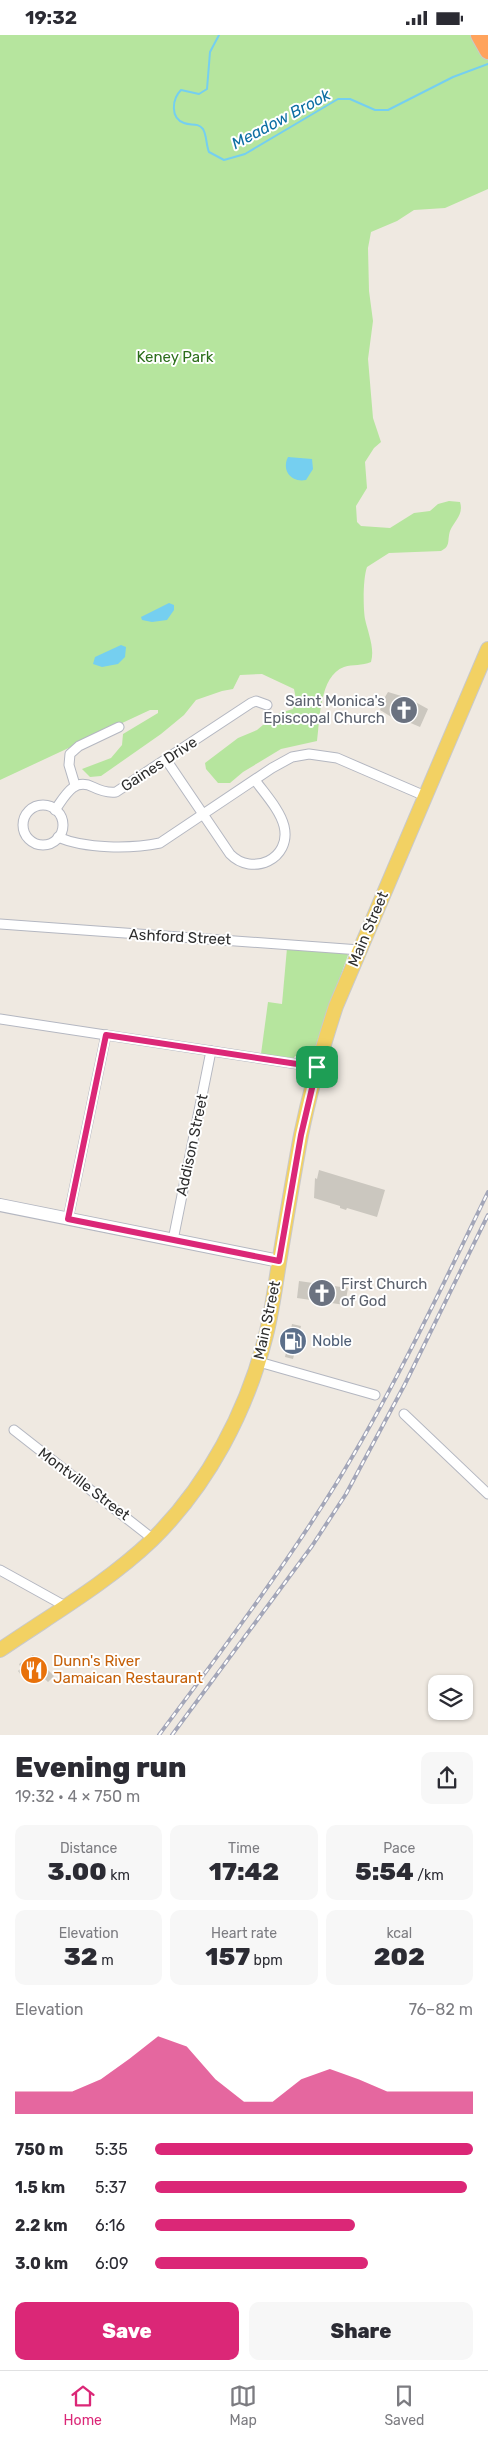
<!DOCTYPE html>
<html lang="en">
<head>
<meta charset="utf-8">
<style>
  body { margin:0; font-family:Rubik,sans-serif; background:#f7f7f7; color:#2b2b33; height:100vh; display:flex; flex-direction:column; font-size:19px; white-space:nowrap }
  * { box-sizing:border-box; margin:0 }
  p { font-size:16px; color:#7c7c81 }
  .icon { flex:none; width:28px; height:28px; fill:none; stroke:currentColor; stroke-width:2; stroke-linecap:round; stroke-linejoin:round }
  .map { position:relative; height:1700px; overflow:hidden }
  .details { display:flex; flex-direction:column; background:#fff; flex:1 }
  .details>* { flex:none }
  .controls { position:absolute; left:428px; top:1640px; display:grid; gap:10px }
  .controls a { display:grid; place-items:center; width:45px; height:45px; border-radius:10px; background:#fff; box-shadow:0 1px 4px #0004; font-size:25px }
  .pin { position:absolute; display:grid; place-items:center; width:42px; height:42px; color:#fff; margin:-21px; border-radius:10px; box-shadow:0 2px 8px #0006 }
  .round { display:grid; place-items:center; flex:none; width:52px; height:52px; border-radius:10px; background:#f7f7f7 }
  .headline { display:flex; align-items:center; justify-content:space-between; height:85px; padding:0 15px }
  h1 { font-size:28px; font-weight:800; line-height:38px }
  .stats { display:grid; grid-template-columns:repeat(3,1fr); gap:8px; height:85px; padding:5px 15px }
  .stats div { display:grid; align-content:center; border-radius:10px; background:#f7f7f7; text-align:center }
  .stats b { font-size:25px; font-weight:800 }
  .stats small { font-size:14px; font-weight:400 }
  .stats p { font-size:14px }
  .chart { height:140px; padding:10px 15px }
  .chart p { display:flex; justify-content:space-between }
  .chart svg { width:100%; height:90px; margin-top:5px; fill:#db2777; opacity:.7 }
  .cta { display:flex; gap:10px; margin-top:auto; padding:10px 15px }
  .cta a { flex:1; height:58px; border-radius:10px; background:#db2777; color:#fff; font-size:20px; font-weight:800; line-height:58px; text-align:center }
  .cta a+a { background:#f7f7f7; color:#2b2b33 }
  ul { padding:0 15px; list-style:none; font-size:16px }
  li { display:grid; grid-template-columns:80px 60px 1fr; align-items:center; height:38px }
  li i { height:12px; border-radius:6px; background:#db2777 }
  .status { display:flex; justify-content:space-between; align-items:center; height:35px; padding:0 25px; background:#fff; direction:ltr }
  .status svg { height:14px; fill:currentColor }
  .tab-bar { display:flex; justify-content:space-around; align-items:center; height:70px; border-top:1px solid #e1e1e2; background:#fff; font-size:14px; color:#7c7c81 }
  .tab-bar a { display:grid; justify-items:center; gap:2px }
  .tab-bar .on { color:#db2777 }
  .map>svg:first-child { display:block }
  .green { fill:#b6e59e }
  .water { fill:#75cff0 }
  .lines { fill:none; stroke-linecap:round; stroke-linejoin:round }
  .stream { stroke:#75cff0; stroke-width:2 }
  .building { fill:#cbc7bf }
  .minor-casing { stroke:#b4b7c1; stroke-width:11 }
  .secondary-casing { stroke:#b4b7c1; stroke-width:14 }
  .primary-casing { stroke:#c9c9c9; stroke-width:16 }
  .motorway-casing { stroke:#c9c9c9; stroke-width:18 }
  .minor { stroke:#fff; stroke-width:9 }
  .secondary { stroke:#fff; stroke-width:12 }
  .primary { stroke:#f2d163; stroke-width:14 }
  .motorway { stroke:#ffa35c; stroke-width:16 }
  .rail-casing { stroke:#a3a6b8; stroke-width:4 }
  .rail { stroke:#fff; stroke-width:2; stroke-dasharray:5.5; stroke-linecap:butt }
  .route-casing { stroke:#fff; stroke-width:10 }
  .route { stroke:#db2777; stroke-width:6 }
  .labels { text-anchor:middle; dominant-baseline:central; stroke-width:4; stroke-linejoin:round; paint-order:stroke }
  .park-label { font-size:15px; fill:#2c6e1b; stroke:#fff }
  .worship-label { font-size:15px; fill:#5b616d; stroke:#fff; text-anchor:end }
  .street-label { font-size:15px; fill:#2e2e2e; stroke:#fff }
  .service-label { font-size:15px; fill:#4e5e75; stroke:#fff; text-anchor:start }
  .food-label { font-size:15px; fill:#c56008; stroke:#fff; text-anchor:start }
  .water-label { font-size:16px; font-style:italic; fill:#0d6fa3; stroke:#fff }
</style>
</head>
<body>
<div class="status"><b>19:32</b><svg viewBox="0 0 49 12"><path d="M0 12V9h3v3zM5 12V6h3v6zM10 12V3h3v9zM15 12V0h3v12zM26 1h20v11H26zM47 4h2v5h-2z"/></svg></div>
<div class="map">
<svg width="488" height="1700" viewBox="0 0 488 1700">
  <rect width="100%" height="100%" fill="#efe9e1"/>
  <g class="green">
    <path d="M0,0H488V154L445,173L414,175L397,186L371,197L368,213L369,256L373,286L368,324L373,383L381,407L374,413L365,427L367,453L356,471L357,487L361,491L390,493L414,478L430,476L438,469L449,466L460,467C464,480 454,486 450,496C447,506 451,511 441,516L389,518L367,532C363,543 363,572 365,584C368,598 375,613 371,627C362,631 353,629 344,632C319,641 320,686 317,706L281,714L243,737L230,748H218L206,734L205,728L238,703L257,695L276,679L293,674L296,664L294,654L262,639L240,640L233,654L222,656L196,665L184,680L161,699L101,741L90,742L82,734L111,723L122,710L123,699L158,678V675H150L0,745Z"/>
    <polygon points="287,913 346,918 348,920 315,1013 308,1023 295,1021 294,1023 261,1019 268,967 282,969"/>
  </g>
  <g class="water">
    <path d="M288,422L312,424L313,434L306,445C292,448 281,436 288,422Z"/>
    <polygon points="169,568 174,570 174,575 167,585 152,587 142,585 141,582"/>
    <polygon points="121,610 126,612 125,622 118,629 102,632 93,629 95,622"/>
  </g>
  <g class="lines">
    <path class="stream" d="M219,0L210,17L207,54L199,59L181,55C172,64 170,83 184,88C191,91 197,87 203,94C207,101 206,110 209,117L224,125L245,119L338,64H350L375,75H388L453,42L488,29"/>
  </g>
  <g class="building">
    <polygon points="388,657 408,663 428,674 420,692 399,683 398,686 380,675 384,662 385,662"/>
    <polygon points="319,1135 385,1155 377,1182 347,1173 346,1175 340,1173 340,1171 314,1163 315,1143 317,1144"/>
    <polygon points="299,1246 348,1253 345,1270 297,1263"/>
    <polygon points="292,1289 301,1291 293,1324 285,1322"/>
    <polygon points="33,1620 54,1641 48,1647 43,1642 38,1646 32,1640 25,1645 18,1636 21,1633 19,1629"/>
  </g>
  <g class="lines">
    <g class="minor-casing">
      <g id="minor">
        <path d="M167,726L230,819C252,842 292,824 284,791C280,775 265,759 255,745"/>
        <polyline points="75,750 69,730 70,719 79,711 119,692"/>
        <circle cx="43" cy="790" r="20"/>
        <path d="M55,775C65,761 74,742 93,752C101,756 107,758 116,757L251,668L256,666L267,670"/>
        <path d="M58,802C85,814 131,814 160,808L272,733L292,722L309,719L337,723L425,761"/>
        <polyline points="0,889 360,915"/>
        <polyline points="0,984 317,1032"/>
        <polyline points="68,1184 106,1000"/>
        <polyline points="173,1205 211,1016"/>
        <polyline points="259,1327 375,1360"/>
        <polyline points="404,1379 488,1459"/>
        <polyline points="14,1395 153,1504"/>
        <polyline points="0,1535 65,1571"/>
      </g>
    </g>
    <g class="secondary-casing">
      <polyline id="secondary" points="0,1170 279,1226"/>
    </g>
    <g class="primary-casing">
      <path id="primary" d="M0,1615C51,1580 107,1548 152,1505C208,1450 247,1376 266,1300C272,1277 275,1252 279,1228C286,1186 293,1143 301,1100C310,1056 322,1014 336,971L488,614"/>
    </g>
    <g class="motorway-casing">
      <polyline id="motorway" points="479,0 488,16"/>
    </g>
    <use href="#minor" class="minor"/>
    <use href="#secondary" class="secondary"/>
    <use href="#primary" class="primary"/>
    <use href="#motorway" class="motorway"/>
    <g class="rail-casing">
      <g id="rail">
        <path d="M159,1700C220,1618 282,1536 336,1449C393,1356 440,1256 488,1157"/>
        <polyline points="172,1700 312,1511 346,1459 405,1349 488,1180"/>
      </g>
    </g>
    <use href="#rail" class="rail"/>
  </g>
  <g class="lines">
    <g class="route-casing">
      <polygon id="route" points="106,1000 317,1032 301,1100 279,1226 68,1184"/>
    </g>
    <use href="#route" class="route"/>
  </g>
  <defs>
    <g id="church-disc" transform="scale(1.4375)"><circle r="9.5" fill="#6b7280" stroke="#fff"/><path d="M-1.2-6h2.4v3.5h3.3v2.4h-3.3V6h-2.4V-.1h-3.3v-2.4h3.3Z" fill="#fff"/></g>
    <g id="fuel-disc" transform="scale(1.4375)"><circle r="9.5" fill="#5c6f8a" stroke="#fff"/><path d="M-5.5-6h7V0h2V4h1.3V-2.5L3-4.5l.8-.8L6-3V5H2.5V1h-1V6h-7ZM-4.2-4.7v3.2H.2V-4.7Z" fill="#fff"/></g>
    <g id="restaurant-disc" transform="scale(1.4375)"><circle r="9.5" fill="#e8710a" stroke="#fff"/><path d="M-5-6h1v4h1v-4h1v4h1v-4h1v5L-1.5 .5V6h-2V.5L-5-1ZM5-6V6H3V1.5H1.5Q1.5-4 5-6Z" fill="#fff"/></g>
  </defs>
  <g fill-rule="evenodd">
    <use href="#church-disc" x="404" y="675"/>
    <use href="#church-disc" x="322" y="1258"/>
    <use href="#fuel-disc" x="293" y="1306"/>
    <use href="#restaurant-disc" x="34" y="1635"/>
  </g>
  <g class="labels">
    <g class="park-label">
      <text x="175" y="322">Keney Park</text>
    </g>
    <g class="worship-label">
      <text x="385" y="666">Saint Monica's<tspan x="385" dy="17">Episcopal Church</tspan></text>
      <text x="341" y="1249" text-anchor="start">First Church<tspan x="341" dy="17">of God</tspan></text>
    </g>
    <g class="street-label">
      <text transform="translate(159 729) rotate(-33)">Gaines Drive</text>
      <text transform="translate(368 894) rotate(-67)">Main Street</text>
      <text transform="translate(180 902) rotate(3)">Ashford Street</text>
      <text transform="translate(192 1110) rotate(-78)">Addison Street</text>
      <text transform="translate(267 1285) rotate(-78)">Main Street</text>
      <text transform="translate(84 1449) rotate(37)">Montville Street</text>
    </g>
    <g class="service-label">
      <text x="312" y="1306">Noble</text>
    </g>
    <g class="food-label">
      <text x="53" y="1626">Dunn's River<tspan x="53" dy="17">Jamaican Restaurant</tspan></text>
    </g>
    <g class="water-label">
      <text transform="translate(281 84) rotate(-28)">Meadow Brook</text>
    </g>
  </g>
</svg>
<div class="controls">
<a><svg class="icon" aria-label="layers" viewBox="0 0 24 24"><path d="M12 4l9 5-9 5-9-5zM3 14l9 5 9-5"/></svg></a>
</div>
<div class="pin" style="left:317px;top:1032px;background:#1e9e55"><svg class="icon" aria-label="arrive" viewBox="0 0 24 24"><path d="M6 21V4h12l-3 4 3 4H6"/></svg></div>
</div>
<section class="details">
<div class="headline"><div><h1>Evening run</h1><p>19:32 · 4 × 750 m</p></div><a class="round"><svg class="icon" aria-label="share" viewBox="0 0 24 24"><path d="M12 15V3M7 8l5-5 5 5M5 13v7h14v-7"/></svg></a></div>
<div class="stats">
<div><p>Distance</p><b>3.00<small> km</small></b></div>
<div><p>Time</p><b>17:42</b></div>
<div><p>Pace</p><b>5:54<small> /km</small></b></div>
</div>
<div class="stats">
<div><p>Elevation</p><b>32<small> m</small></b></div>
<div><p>Heart rate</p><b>157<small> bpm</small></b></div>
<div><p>kcal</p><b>202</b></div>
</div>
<div class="chart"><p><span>Elevation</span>76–82 m</p>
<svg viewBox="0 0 160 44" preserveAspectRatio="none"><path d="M0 44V33L10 33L20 33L30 27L40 17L50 6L60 11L70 27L80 38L90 38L100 27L110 22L120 27L130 33L140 33L150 33L160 33V44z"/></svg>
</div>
<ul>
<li><b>750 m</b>5:35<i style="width:100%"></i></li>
<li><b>1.5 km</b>5:37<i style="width:98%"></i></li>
<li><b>2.2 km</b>6:16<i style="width:63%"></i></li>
<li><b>3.0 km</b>6:09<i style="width:67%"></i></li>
</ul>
<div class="cta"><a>Save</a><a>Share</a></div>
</section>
<nav class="tab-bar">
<a class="on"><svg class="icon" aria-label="home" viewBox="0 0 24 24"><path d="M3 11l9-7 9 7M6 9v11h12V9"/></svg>Home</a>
<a><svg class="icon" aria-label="map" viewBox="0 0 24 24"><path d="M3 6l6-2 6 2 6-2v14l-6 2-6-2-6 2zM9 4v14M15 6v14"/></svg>Map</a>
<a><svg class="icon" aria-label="saved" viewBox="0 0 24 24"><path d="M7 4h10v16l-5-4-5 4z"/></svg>Saved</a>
</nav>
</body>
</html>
